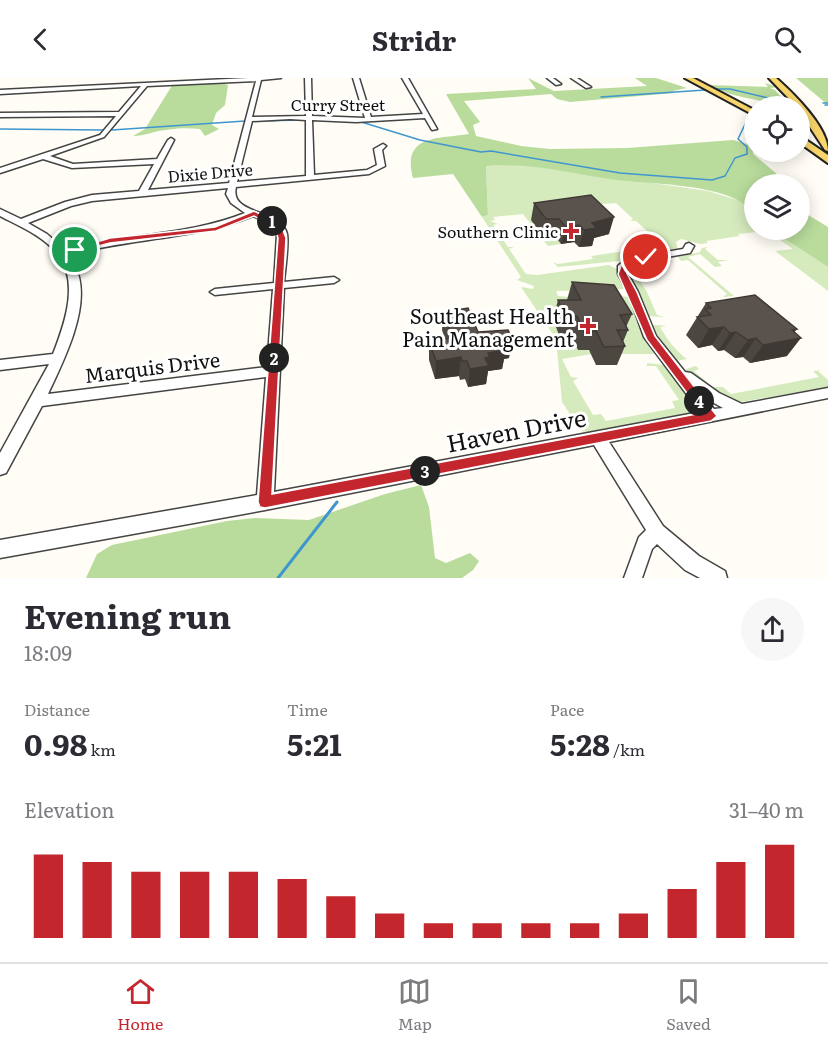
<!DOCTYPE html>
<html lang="en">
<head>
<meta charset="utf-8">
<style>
  body { margin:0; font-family:Literata,serif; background:#f7f7f7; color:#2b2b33; height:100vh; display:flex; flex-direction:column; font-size:22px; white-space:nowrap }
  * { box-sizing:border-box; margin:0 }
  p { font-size:20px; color:#7c7c81 }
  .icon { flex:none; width:33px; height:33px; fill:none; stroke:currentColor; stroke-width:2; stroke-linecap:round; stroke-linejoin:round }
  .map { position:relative; height:500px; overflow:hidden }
  .side { display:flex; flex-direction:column; background:#fff; flex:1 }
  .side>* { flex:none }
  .buttons { position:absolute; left:744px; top:18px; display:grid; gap:12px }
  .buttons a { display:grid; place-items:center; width:66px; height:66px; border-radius:50%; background:#fff; box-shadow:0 3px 15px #0003; font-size:30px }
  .pin { position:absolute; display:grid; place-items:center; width:51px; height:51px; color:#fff; margin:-26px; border:3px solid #fff; border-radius:50%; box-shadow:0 2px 6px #0007 }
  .km { position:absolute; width:30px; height:30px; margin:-15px; border-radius:50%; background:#222; color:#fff; font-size:16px; line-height:30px; text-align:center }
  .round { display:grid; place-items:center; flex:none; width:63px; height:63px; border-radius:32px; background:#f7f7f7 }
  .head { display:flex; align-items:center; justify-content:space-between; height:102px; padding:0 24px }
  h1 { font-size:33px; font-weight:700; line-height:45px }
  .stats { display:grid; grid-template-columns:repeat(3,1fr); gap:9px; height:102px; padding:6px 24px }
  .stats div { display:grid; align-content:center }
  .stats b { font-size:30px; font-weight:700 }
  .stats small { font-size:16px; font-weight:400 }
  .stats p { font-size:16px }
  .chart { height:168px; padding:12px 24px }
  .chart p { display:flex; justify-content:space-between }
  .chart svg { width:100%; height:108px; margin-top:6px; stroke:#c4262e; stroke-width:6 }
  header { display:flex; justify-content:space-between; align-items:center; height:78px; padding:0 24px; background:#fff; font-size:27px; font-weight:700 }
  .menu { display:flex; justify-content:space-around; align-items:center; height:84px; border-top:2px solid #e1e1e2; background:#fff; font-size:16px; color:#7c7c81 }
  .menu a { display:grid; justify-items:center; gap:3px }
  .menu .current { color:#c4262e }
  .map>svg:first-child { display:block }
  .green { fill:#d5ebbd }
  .forest { fill:#b9dc9c }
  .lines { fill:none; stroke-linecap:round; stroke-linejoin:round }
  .stream-far1 { stroke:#3f96cf; stroke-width:1.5 }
  .stream { stroke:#3f96cf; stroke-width:3 }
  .minor-casing { stroke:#444; stroke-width:3 }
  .major-casing { stroke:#222; stroke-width:4 }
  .minor { fill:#fff; fill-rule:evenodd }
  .major { fill:#f9d66b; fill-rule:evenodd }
  .wall { fill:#4d4742 }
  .shaded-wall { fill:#3f3936 }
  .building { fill:#5a524d; stroke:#3f3936; stroke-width:1.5 }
  .route { fill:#c4262e; stroke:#fff; stroke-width:1.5 }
  .poi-dot { fill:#c4262e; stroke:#fff; stroke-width:2 }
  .labels { text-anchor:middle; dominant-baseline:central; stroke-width:6; stroke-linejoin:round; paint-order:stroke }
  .far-street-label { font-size:16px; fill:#111; stroke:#fff }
  .far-poi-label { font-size:16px; fill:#111; stroke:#fff; text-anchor:end }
  .poi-label { font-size:20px; fill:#111; stroke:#fff; text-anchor:end }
  .street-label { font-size:20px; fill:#111; stroke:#fff }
  .near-street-label { font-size:24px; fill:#111; stroke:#fff }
</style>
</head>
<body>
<header><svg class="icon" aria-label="back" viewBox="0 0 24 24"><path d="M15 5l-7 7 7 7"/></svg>Stridr<svg class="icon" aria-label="search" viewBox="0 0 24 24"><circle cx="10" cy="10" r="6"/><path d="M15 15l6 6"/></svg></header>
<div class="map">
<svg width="828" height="500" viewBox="0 0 828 500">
  <rect width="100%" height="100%" fill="#fffdf5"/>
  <g class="green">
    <polygon points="521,86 708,113 744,124 749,131 748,136 754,140 754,152 771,152 828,189 828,213 775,173 793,171 767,153 738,156 740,158 706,163 708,165 700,166 681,161 676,164 678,171 648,175 642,169 657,169 654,166 659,164 636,143 630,143 633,141 616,125 590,127 535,149 542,158 555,158 561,166 548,168 523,136 493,139 495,142 490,143 498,146 493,147 508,169 514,169 509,171 526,196 537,197 609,187 617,191 624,211 556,213 558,218 570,219 559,256 571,256 592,276 562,281 571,299 578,300 573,303 593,337 601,336 606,343 675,330 672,323 679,322 656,288 647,288 647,285 665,287 698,329 693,335 588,354 581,353 562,324 556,261 521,209 533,211 534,208 517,202 521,199 482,139 488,137 486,88"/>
    <polygon points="708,169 705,171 718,182 728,182 718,184 722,188 715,189 700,176 688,179 734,218 723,219 727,216 688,182 681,183 678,179 700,174 702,170"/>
    <polygon points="632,172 638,177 619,183 558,189 553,184 558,186 593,181 591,178"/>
    <polygon points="666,179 673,184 643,188 634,193 647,214 657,237 665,239 647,238 627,192 636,184"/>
    <polygon points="611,217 629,219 642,254 655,274 653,276 611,276"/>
    <path d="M655,247L667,248L660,249C668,263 677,274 687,281L676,283L651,248Z"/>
    <polygon points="696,288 699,291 694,293 712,309 723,309 731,316 819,299 813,293 823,292 818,293 828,302 828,309 740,324 731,323 686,294 686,291"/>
  </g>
  <g class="forest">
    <path d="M528,0L554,13L647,8L635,0H656L687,10L673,13L674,15L570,24L557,21L551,16L464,23L480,44L473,47L476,58L521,68L550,71L627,70L733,62L754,68L753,76L783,101L767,106H754V140L748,136L749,131C729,106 649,106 617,102C572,96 532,84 486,88L488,137L482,139L453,96L413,100C401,56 439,61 469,56L446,16L536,11Z"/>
    <polygon points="796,0 828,0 828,27"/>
    <path d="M217,4L228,7L225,27L216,35L212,47L219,51L205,58L200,51C189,50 177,50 166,52C154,53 145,58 133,58L145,51L173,6Z"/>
    <path d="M765,5L777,9L770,10L775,12L787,26L781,28C759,21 728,19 709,7L768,9Z"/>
    <polygon points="800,132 828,149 828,189 771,152 800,152"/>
    <polygon points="421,407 429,429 435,480 446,485 470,475 479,483 473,492 462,500 86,500 97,476 112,467 227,443 255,440 309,442 385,416"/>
  </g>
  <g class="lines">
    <g class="stream-far1">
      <polyline points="715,11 730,11 785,24"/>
      <polyline points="601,19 705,12"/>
      <polyline points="823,25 828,25"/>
      <polyline points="825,27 828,27"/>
      <polyline points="257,43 302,42"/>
      <polyline points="358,43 420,62 481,74 491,73 620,95 712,102 725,98 735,80 747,76 747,69 738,61 748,40 754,39"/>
      <polyline points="0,51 104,52"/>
      <polyline points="112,52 245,43"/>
    </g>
    <polyline class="stream" points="278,500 337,424"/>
    <g class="minor-casing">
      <g id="minor">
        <path d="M248,0H281L261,2L252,39L306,38L305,0H311L312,38L365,40L353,0H359L371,39L423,36L402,0H408L437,51L432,52L425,40L356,44L312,42L314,97L367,92L377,87L374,71L383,66L386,68L382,72L385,88L369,96L236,109C229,138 281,130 287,156C289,166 285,192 284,204L334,199L339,202L334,205L284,210L274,414L700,334L644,259L628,214L618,196V188L626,181L683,171L686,166L689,165L694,168L690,175L633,185L628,189V196L638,214L656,258L685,294L691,295L719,315L742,326L828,310V320L609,364L663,448L699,478L725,493L727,500H700L685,492L657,466L652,471L642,500H624L639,459L646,452L594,367L265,432L0,480V462L257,417L266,299L42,328L6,395L0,397V375L49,286L0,292V282L53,276C65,245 81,201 55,173C41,157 19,148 0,138V131L21,141L65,124L92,117L139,113L154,86L72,90L43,81L0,95V90L100,57L116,38L0,39V35L119,34L141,8L0,16V12ZM256,3L229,105L148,112L174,62L171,60L168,62L157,81L73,86L50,78L104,59L147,8ZM290,41L306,42V98L237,104L252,43ZM228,110L226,116L231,125L245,135C188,158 125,155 65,172L47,156L28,145L71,128L92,123ZM253,138L268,145L277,156L274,205L215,211L210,214L215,217L273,211L267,289L48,316C63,284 88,235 79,199C77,192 73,184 69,177C130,160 194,162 253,138ZM705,320L723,330L714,331Z"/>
        <polygon points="547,0 553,0 561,6 556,7"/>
        <polygon points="571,0 577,0 591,9 586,10"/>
      </g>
    </g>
    <g class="major-casing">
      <g id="major">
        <polygon points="685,0 693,0 754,32 754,37"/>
        <path d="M769,0H776C793,15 828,49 828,73L825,72L800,34V28H796Z"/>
        <polygon points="800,58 828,77 828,85 800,65"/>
      </g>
    </g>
    <use href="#minor" class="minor"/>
    <use href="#major" class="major"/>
  </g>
  <g class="wall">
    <polygon points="534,125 609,156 594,160 592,168 579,169 574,164 561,166 555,158 542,158 531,142"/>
    <polygon points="572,204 632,236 626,249 628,252 623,264 625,268 617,287 596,287 589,272 578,272 571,256 559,257 553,241 558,222 567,222"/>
    <polygon points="706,225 794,254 787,278 750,285 743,279 735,280 724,272 718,273 712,267 698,270 686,257"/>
    <polygon points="443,234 478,254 509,280 504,281 502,291 488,293 486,306 468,309 465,301 460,302 459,298 435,301 429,282 429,263 445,261 442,252"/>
  </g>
  <g class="shaded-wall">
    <polygon points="614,139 609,156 594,160 592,168 579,169 584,152 592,145"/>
    <polygon points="579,147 574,164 561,166 566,149"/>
    <polygon points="724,249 712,267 698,270 709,251"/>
    <polygon points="797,251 788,262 801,260 787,278 750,285 763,267 792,252"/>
    <polygon points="736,254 724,272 718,273 730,255"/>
    <polygon points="756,260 743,279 735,280 748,262"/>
    <polygon points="513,262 509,280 504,281 502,291 488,293 486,306 468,309 470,291 485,280 488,275 502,263"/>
    <polygon points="461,279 459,298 435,301 436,283"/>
  </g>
  <g class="building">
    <polygon points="591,117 614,139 592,145 597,150 584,152 579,147 566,149 559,141 546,141 534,125"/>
    <polygon points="572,204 614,207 632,236 620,237 628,252 617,252 625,268 604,269 596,253 584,254 577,238 565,238 558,222 581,222"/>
    <polygon points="755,217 797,251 792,252 801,260 763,267 756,260 748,262 736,254 730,255 724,249 709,251 697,239 711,237 705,231 711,230 706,225"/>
    <polygon points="468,230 478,254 508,252 513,262 502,263 506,272 488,275 490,279 485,280 489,288 470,291 467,283 462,283 461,279 436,283 429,263 453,260 443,234"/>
  </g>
  <polygon class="route" points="254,133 281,147 286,160 272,416 702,335 647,262 618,196 623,183 646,177 649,181 630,186 627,196 637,214 655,258 717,338 711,343 265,430 260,429 258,424 278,160 275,150 254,138 216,153 110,165 75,174 71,172 110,160 215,149"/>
  <g class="poi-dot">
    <path d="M568 144h6v6h6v6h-6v6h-6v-6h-6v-6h6z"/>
    <path d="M585 239h6v6h6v6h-6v6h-6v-6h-6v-6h6z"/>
  </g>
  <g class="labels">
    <g class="far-street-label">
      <text x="338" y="26">Curry Street</text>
      <text transform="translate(210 94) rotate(-5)">Dixie Drive</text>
    </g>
    <g class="far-poi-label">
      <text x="558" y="153">Southern Clinic</text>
    </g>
    <g class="poi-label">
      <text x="574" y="237">Southeast Health<tspan x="574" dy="23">Pain Management</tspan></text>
    </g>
    <g class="street-label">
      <text transform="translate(152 288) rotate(-7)">Marquis Drive</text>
    </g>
    <g class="near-street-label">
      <text transform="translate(516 351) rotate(-11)">Haven Drive</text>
    </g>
  </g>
</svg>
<div class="buttons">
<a><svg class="icon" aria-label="locate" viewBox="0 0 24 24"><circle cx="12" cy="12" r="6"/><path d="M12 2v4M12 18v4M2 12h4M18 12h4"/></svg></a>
<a><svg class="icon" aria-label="layers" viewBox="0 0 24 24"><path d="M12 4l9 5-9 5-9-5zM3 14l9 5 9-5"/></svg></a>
</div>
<div class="pin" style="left:75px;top:172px;background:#1e9e55"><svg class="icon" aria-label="arrive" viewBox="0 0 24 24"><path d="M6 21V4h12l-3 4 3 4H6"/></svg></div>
<div class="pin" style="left:646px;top:179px;background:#d93025"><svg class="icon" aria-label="check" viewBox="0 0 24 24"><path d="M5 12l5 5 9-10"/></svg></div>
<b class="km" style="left:272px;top:143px">1</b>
<b class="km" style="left:274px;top:280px">2</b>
<b class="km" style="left:425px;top:393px">3</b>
<b class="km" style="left:699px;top:323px">4</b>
</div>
<section class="side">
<div class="head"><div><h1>Evening run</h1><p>18:09</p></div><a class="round"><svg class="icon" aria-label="share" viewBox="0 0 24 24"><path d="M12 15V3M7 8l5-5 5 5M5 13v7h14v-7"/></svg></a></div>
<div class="stats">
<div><p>Distance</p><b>0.98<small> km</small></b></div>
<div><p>Time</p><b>5:21</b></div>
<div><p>Pace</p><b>5:28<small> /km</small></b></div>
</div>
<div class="chart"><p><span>Elevation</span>31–40 m</p>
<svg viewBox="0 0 160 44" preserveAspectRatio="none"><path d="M5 44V10M15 44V13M25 44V17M35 44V17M45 44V17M55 44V20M65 44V27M75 44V34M85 44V38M95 44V38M105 44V38M115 44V38M125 44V34M135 44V24M145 44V13M155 44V6"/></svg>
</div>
</section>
<nav class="menu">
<a class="current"><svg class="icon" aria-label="home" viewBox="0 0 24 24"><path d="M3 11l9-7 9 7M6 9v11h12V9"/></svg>Home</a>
<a><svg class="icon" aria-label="map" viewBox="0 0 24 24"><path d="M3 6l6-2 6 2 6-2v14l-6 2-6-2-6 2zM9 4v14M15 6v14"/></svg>Map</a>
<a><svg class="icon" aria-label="saved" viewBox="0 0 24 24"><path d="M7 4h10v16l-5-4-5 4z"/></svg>Saved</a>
</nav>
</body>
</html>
